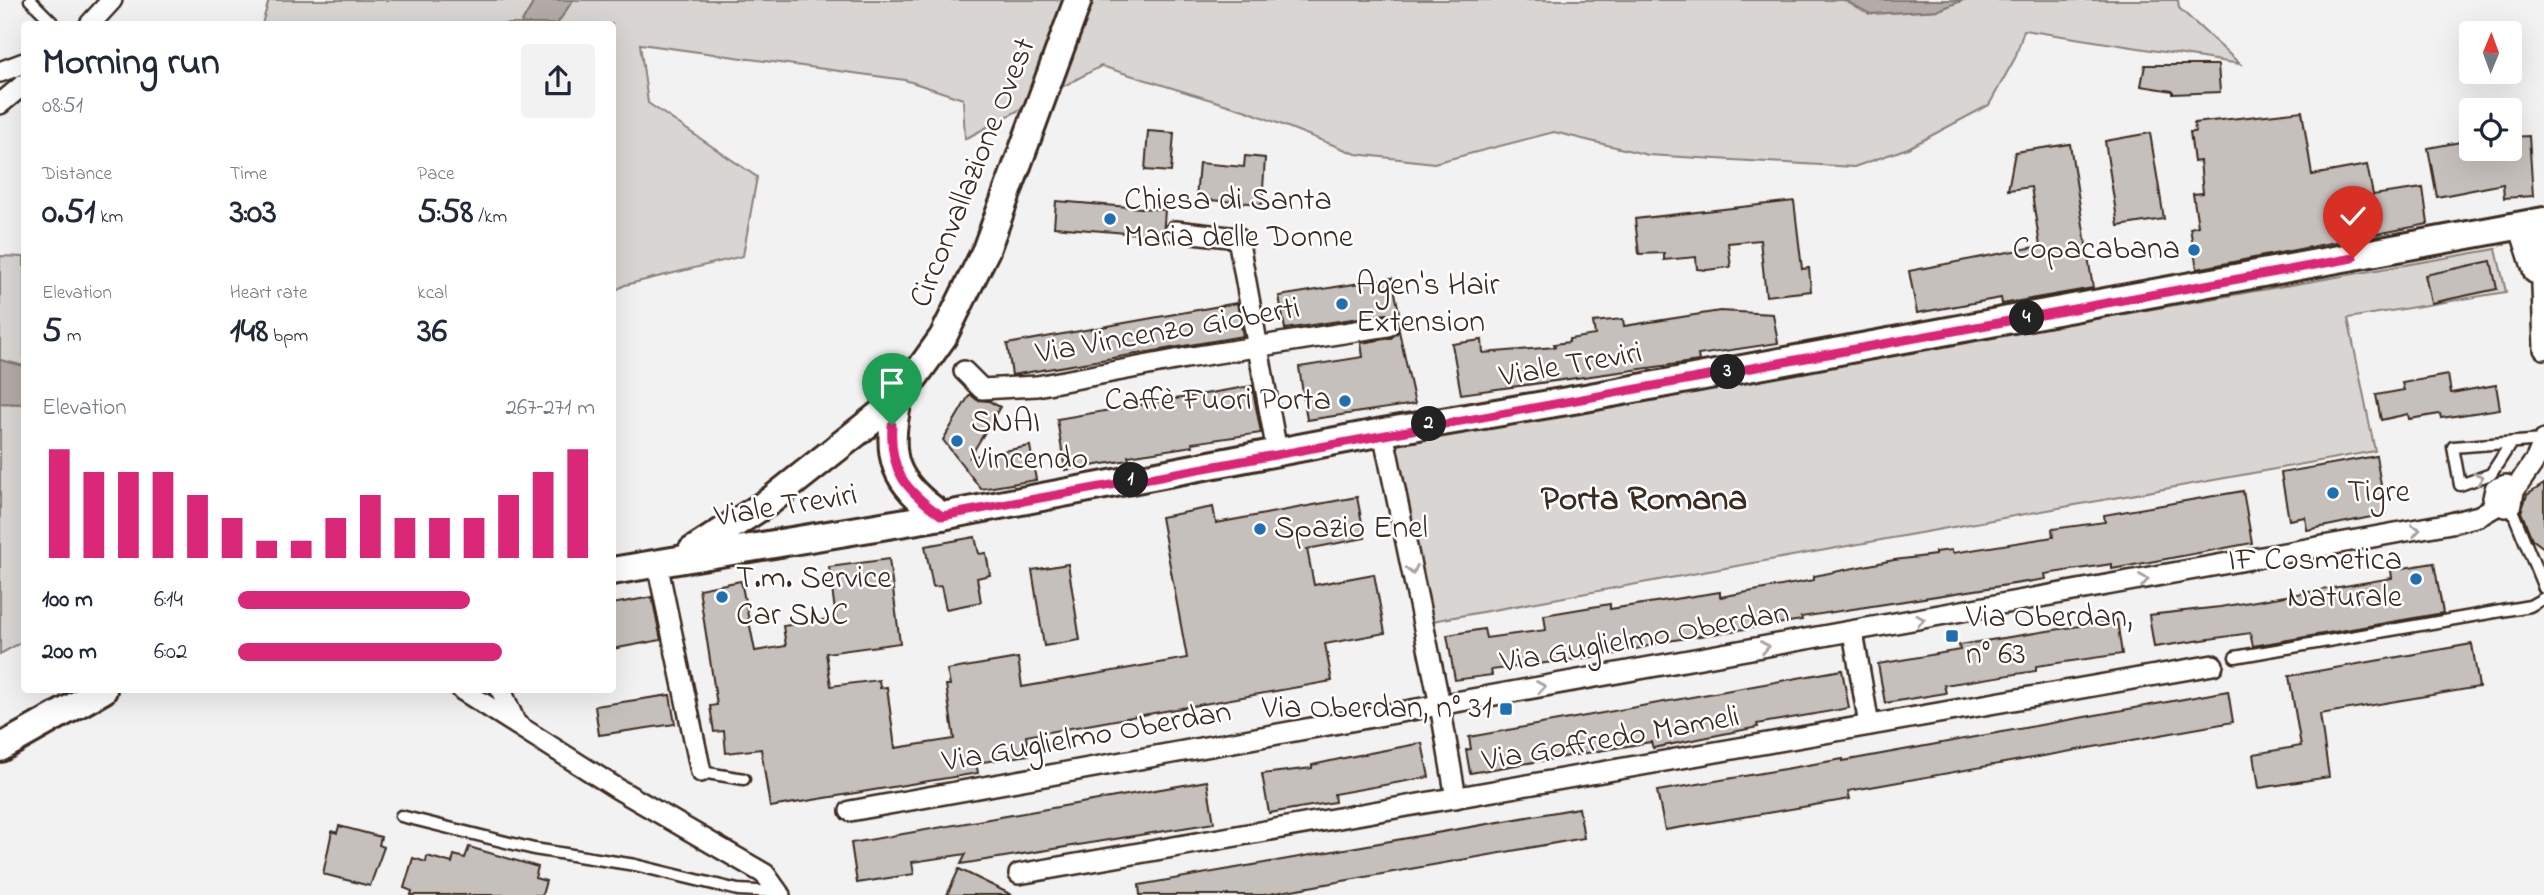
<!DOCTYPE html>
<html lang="en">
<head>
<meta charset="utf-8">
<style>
  body { margin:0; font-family:"Indie Flower",sans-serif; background:#f2f2f3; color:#1f2937; height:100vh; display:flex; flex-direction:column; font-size:26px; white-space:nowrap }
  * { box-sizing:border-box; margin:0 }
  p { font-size:23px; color:#747a83 }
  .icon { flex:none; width:38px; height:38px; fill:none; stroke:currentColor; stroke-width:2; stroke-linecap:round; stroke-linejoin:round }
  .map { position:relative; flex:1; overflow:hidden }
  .sheet { position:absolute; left:21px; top:21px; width:595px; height:672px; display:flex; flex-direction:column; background:#fff; border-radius:7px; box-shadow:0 7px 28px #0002 }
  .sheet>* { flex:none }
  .needle { width:46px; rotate:1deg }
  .buttons { position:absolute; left:2459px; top:21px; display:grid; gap:14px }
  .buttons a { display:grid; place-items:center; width:63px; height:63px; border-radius:7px; background:#fff; box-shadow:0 7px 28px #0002; font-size:35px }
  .pin { position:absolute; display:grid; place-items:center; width:60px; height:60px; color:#fff; margin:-72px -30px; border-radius:50% 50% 50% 0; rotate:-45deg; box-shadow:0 0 7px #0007 }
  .pin .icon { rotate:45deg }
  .km { position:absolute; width:35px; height:35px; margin:-18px; border-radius:50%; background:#222; color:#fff; font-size:19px; line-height:35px; text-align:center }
  .round { display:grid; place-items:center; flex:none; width:74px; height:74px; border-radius:7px; background:#f2f2f3 }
  .headline { display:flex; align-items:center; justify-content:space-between; height:119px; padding:0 21px }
  h1 { font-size:38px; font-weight:700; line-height:52px }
  .metrics { display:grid; grid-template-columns:repeat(3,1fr); gap:10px; height:119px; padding:7px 21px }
  .metrics div { display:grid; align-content:center }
  .metrics b { font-size:35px; font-weight:700 }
  .metrics small { font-size:19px; font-weight:400 }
  .metrics p { font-size:19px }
  .chart { height:196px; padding:14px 21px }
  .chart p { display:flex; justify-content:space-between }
  .chart svg { width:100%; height:126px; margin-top:7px; stroke:#db2777; stroke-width:6 }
  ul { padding:0 21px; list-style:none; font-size:23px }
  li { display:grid; grid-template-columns:112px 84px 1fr; align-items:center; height:52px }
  li i { height:18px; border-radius:9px; background:#db2777 }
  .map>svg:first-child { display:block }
  .green { fill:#d8d5d2; stroke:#8a8078; stroke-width:2 }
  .water { fill:#b2aba7; stroke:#827770; stroke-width:2 }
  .building { fill:#c6c0bd; stroke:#3b2a1e; stroke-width:2 }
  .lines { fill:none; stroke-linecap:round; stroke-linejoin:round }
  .lane-casing { stroke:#3b2a1e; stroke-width:15 }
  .street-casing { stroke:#3b2a1e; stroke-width:24 }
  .secondary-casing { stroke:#3b2a1e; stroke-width:32 }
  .lane { stroke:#fff; stroke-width:10 }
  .street { stroke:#fff; stroke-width:19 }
  .secondary { stroke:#fff; stroke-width:26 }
  .oneway { stroke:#a79f9a }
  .route-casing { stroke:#fff; stroke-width:14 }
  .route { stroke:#db2777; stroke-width:9 }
  .poi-dot { fill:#1f6fb2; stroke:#fff; stroke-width:2.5 }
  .labels { text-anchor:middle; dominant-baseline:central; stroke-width:5; stroke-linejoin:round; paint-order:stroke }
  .street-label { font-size:32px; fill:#3b2a1e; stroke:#fff }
  .poi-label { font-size:32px; fill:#3b2a1e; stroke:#fff; text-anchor:start }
  .quarter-label { font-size:35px; font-weight:bold; fill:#3b2a1e; stroke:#fff }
</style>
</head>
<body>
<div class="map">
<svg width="2544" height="895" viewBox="0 0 2544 895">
  <rect width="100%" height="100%" fill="#f3f2f2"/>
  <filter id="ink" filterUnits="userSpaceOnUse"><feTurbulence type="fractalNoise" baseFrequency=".0143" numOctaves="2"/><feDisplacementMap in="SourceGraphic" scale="14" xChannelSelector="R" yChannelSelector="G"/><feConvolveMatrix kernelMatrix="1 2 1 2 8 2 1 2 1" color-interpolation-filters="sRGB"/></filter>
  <g filter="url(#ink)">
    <g class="green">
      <polygon points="269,0 535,0 521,24 262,24"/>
      <polygon points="573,0 1844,0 1870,14 1939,10 1963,0 2178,0 2179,8 2240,64 2024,30 2015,58 1989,105 1908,148 1854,167 1648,155 1554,132 1434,163 1356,154 1247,111 1101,66 965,139 963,99 905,80 640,44 648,103 757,177 743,256 625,285 613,292 612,24 557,24"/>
      <polygon points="2496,249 2506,292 2348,318 2375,451 1432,621 1393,442"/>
      <polygon points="0,256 24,257 24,366 0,360"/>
      <polygon points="0,403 24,404 24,641 0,654"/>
    </g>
    <g class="water">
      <polygon points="535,0 573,0 557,24 521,24"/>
      <polygon points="1844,0 1963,0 1939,10 1870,14"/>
      <polygon points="0,360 24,366 24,404 0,403"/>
    </g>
    <g class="building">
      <polygon points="2145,65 2218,65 2220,92 2173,94 2173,91 2141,86"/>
      <polygon points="2302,111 2312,175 2367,165 2373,195 2423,188 2428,224 2197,269 2190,228 2198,226 2193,194 2203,193 2200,161 2194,162 2190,132 2195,132 2194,123"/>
      <polygon points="1148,131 1174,133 1171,172 1145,170"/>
      <polygon points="2150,133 2164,219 2118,226 2105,141"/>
      <polygon points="2529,136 2533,196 2504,198 2503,184 2437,197 2428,148 2471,140 2471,149 2510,149 2510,137"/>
      <polygon points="2070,144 2093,288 2002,304 2001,298 1917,313 1909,271 2040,246 2031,187 2008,190 2015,152"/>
      <polygon points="1245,156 1265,158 1262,204 1196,199 1199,163 1244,167"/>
      <polygon points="1056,201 1165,210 1163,236 1054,227"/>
      <polygon points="1794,201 1802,269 1809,268 1811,291 1766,296 1760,240 1728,243 1731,267 1707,270 1697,269 1696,257 1664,260 1664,253 1639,254 1635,219"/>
      <polygon points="2491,261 2497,289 2431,303 2425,275"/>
      <polygon points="1392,278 1399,312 1396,313 1397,318 1386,314 1285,329 1279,296"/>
      <polygon points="1237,303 1243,336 1012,375 1007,344"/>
      <polygon points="1720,311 1773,314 1778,343 1698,355 1699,361 1461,394 1452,344 1482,340 1483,353 1555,347 1554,344 1569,342 1569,339 1595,335 1593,322 1623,319 1624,326"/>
      <polygon points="1399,331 1415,404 1307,420 1299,367 1363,357 1361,343 1391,338"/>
      <polygon points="2448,375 2451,393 2496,385 2500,409 2441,418 2440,414 2409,419 2408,414 2381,420 2376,395 2404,390 2402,383"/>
      <polygon points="1252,386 1261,433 1192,443 1193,446 1128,456 1129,460 1065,470 1057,419"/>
      <polygon points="970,394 977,400 989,401 1000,407 970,457 1030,446 1036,480 981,489 943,440"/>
      <polygon points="2376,456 2386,514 2307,530 2305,517 2289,520 2281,473"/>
      <polygon points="2544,484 2544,548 2532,539 2521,512 2527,495"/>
      <polygon points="2243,491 2252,543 2112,569 2112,564 2045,574 2046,579 1801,617 1802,620 1668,641 1616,654 1491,670 1492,675 1455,680 1447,635 1484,629 1486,638 1546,630 1544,615 1610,604 1610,609 1720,592 1720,597 1814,580 1814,576 1894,560 1935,555 1935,552 1952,550 1953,553 2053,537 2052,529 2105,522 2104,515"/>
      <polygon points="1357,497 1365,538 1307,549 1314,585 1374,574 1385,633 1325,644 1332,681 1026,736 1029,755 976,763 978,773 770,807 761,749 726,753 724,731 714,732 710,706 717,705 699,589 741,581 755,651 786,646 783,626 836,618 829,567 889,559 900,643 826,653 831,686 879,680 880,688 887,687 895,748 954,739 946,685 950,685 947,670 1018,658 1022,687 1187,658 1161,517 1213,507 1216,523"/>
      <polygon points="975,537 979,554 986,553 990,575 977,578 981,602 946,609 941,586 933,587 925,546"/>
      <polygon points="2434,563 2443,613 2253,646 2250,633 2154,647 2149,615 2220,607 2392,578 2391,570"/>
      <polygon points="1068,564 1080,640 1044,646 1032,570"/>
      <polygon points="652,597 661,640 612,649 612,604"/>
      <polygon points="2117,620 2122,654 2036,666 2036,671 1944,685 1946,693 1885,703 1878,664 1960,650 1959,645"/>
      <polygon points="2472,644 2479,687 2320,714 2329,777 2259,788 2254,754 2301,746 2289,676"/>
      <polygon points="1842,670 1849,708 1757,724 1758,727 1653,748 1651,742 1470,773 1466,750 1471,749 1469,737"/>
      <polygon points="2228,691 2233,722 1848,791 1850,799 1665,830 1657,791 1843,759 1843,761"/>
      <polygon points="670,695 675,724 599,735 595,706"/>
      <polygon points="1422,743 1429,777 1334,794 1335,802 1269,813 1262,774 1312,768 1312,765 1349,757"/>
      <polygon points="1207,781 1214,823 961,864 966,854 912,862 914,874 857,883 851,843"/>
      <polygon points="1579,808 1584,838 1264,895 1140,895 1139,885"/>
      <polygon points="339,826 381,837 379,845 384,847 370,886 323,874 332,831 337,833"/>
      <polygon points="469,847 538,867 535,878 546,881 542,895 411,895 412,891 404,888 413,858 426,862 427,856 452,863 454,855 465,858"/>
      <polygon points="959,869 1012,895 947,895"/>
    </g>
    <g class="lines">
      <g class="lane-casing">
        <g id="lane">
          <polyline points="30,0 54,24"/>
          <polyline points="2511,443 2491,474 2460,485 2453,447 2543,440"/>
          <polyline points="2510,505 2544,588"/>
          <polyline points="2235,657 2530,606 2544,598"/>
          <polyline points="701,772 744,779"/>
          <polyline points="401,816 534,849 635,865 738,890 776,892"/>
        </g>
      </g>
      <g class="street-casing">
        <g id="street">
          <polyline points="90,24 112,0"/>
          <polyline points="0,72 24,63"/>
          <polyline points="0,104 24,84"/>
          <polyline points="2540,222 2544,349"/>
          <polyline points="2519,226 2534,273"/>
          <polyline points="1175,231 1238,238 1277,452"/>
          <polyline points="964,371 982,389 1037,386 1186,358 1388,326"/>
          <polyline points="1383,432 1440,705 1456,798"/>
          <polyline points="2498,505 2493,498 2495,489 2506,485 2514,491"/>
          <polyline points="657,563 701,772"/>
          <polyline points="1853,632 1869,725"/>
          <polyline points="462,690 618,789 765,874 780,895"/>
          <polyline points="501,690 516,724"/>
          <polyline points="850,811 2451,523 2479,516 2498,505 2506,507 2512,504 2514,491 2536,459 2544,440"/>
          <polyline points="1019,874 2213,665"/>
        </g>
      </g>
      <g class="secondary-casing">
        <g id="secondary">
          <path d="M898,400C885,457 893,482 942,516"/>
          <polyline points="692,551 770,501 898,400 943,337 986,250 1078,0"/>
          <polyline points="612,571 942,516 1383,432 1585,398 2544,221"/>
          <polyline points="0,748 103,690"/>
        </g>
      </g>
      <use href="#lane" class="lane"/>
      <use href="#street" class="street"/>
      <use href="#secondary" class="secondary"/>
    </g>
    <defs><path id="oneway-chevron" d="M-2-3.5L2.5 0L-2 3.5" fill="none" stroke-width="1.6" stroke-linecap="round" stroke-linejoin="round" transform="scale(1.75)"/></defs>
    <g class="oneway">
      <use href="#oneway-chevron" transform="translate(2479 478) rotate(-20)"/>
      <use href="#oneway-chevron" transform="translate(2416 530) rotate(-11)"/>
      <use href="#oneway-chevron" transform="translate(1412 570) rotate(78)"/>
      <use href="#oneway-chevron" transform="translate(2144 580) rotate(-10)"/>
      <use href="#oneway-chevron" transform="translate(1920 620) rotate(-10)"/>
      <use href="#oneway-chevron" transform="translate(1765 647) rotate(-10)"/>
      <use href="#oneway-chevron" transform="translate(1541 687) rotate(-10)"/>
    </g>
  </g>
  <g class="lines" filter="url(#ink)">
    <g class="route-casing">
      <path id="route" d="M892,425C889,471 905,490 942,516C1412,426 1883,343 2353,258"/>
    </g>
    <use href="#route" class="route"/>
  </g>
  <g class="poi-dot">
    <circle cx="1110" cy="219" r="7"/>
    <circle cx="2194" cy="250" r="7"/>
    <circle cx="1342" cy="304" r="7"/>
    <circle cx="1345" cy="401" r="7"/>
    <circle cx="957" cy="441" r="7"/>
    <circle cx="2333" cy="493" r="7"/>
    <circle cx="1260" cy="529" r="7"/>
    <circle cx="2416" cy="579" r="7"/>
    <circle cx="722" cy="597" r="7"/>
    <rect x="1945" y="629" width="14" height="14" rx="3.5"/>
    <rect x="1499" y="702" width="14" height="14" rx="3.5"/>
  </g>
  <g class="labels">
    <g class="street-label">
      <text transform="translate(974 173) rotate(-68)">Circonvallazione Ovest</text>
      <text transform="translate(1168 332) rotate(-10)">Via Vincenzo Gioberti</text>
      <text transform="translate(1571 366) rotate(-10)">Viale Treviri</text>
      <text transform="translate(786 507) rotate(-9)">Viale Treviri</text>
      <text transform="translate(1645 639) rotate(-10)">Via Guglielmo Oberdan</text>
      <text transform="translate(1087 738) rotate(-10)">Via Guglielmo Oberdan</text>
      <text transform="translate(1611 740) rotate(-10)">Via Goffredo Mameli</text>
    </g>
    <g class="poi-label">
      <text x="1124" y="201">Chiesa di Santa<tspan x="1124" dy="37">Maria delle Donne</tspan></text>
      <text x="2180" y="250" text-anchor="end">Copacabana</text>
      <text x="1356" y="286">Agen's Hair<tspan x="1356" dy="37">Extension</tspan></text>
      <text x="1331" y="401" text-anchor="end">Caffè Fuori Porta</text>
      <text x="971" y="423">SNAI<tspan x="971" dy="37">Vincendo</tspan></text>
      <text x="2347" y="493">Tigre</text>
      <text x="1274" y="529">Spazio Enel</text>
      <text x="2402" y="561" text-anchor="end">IF Cosmetica<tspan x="2402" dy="37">Naturale</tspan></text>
      <text x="736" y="579">T.m. Service<tspan x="736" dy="37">Car SNC</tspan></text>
      <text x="1966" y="618">Via Oberdan,<tspan x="1966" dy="37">n° 63</tspan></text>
      <text x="1492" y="709" text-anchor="end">Via Oberdan, n° 31</text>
    </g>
    <g class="quarter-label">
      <text x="1644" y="500">Porta Romana</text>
    </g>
  </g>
</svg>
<div class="buttons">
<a><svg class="needle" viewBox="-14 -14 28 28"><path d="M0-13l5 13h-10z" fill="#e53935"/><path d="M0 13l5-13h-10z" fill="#747a83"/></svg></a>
<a><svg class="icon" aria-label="locate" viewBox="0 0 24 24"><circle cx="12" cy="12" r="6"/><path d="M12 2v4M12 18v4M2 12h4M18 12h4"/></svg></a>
</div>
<div class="pin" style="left:892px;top:425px;background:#1e9e55"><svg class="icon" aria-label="arrive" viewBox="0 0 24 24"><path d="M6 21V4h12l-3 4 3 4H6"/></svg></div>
<div class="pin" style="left:2353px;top:258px;background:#d93025"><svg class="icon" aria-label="check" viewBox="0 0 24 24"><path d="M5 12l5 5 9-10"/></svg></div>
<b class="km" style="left:1131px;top:480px">1</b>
<b class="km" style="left:1429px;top:424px">2</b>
<b class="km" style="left:1728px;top:372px">3</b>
<b class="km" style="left:2027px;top:318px">4</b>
<section class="sheet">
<div class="headline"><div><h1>Morning run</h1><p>08:51</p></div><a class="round"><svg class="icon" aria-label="share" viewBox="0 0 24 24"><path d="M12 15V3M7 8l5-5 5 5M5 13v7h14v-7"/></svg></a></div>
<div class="metrics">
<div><p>Distance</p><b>0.51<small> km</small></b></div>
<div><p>Time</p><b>3:03</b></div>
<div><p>Pace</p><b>5:58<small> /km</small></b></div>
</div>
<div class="metrics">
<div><p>Elevation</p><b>5<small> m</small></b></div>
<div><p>Heart rate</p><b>148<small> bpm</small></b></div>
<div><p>kcal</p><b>36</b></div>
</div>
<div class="chart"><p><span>Elevation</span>267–271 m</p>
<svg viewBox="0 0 160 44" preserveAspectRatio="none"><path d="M5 44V6M15 44V14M25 44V14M35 44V14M45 44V22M55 44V30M65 44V38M75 44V38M85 44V30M95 44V22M105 44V30M115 44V30M125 44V30M135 44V22M145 44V14M155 44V6"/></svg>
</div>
<ul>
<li><b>100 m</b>6:14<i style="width:65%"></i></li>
<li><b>200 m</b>6:02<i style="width:74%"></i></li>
</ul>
</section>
</div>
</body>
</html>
